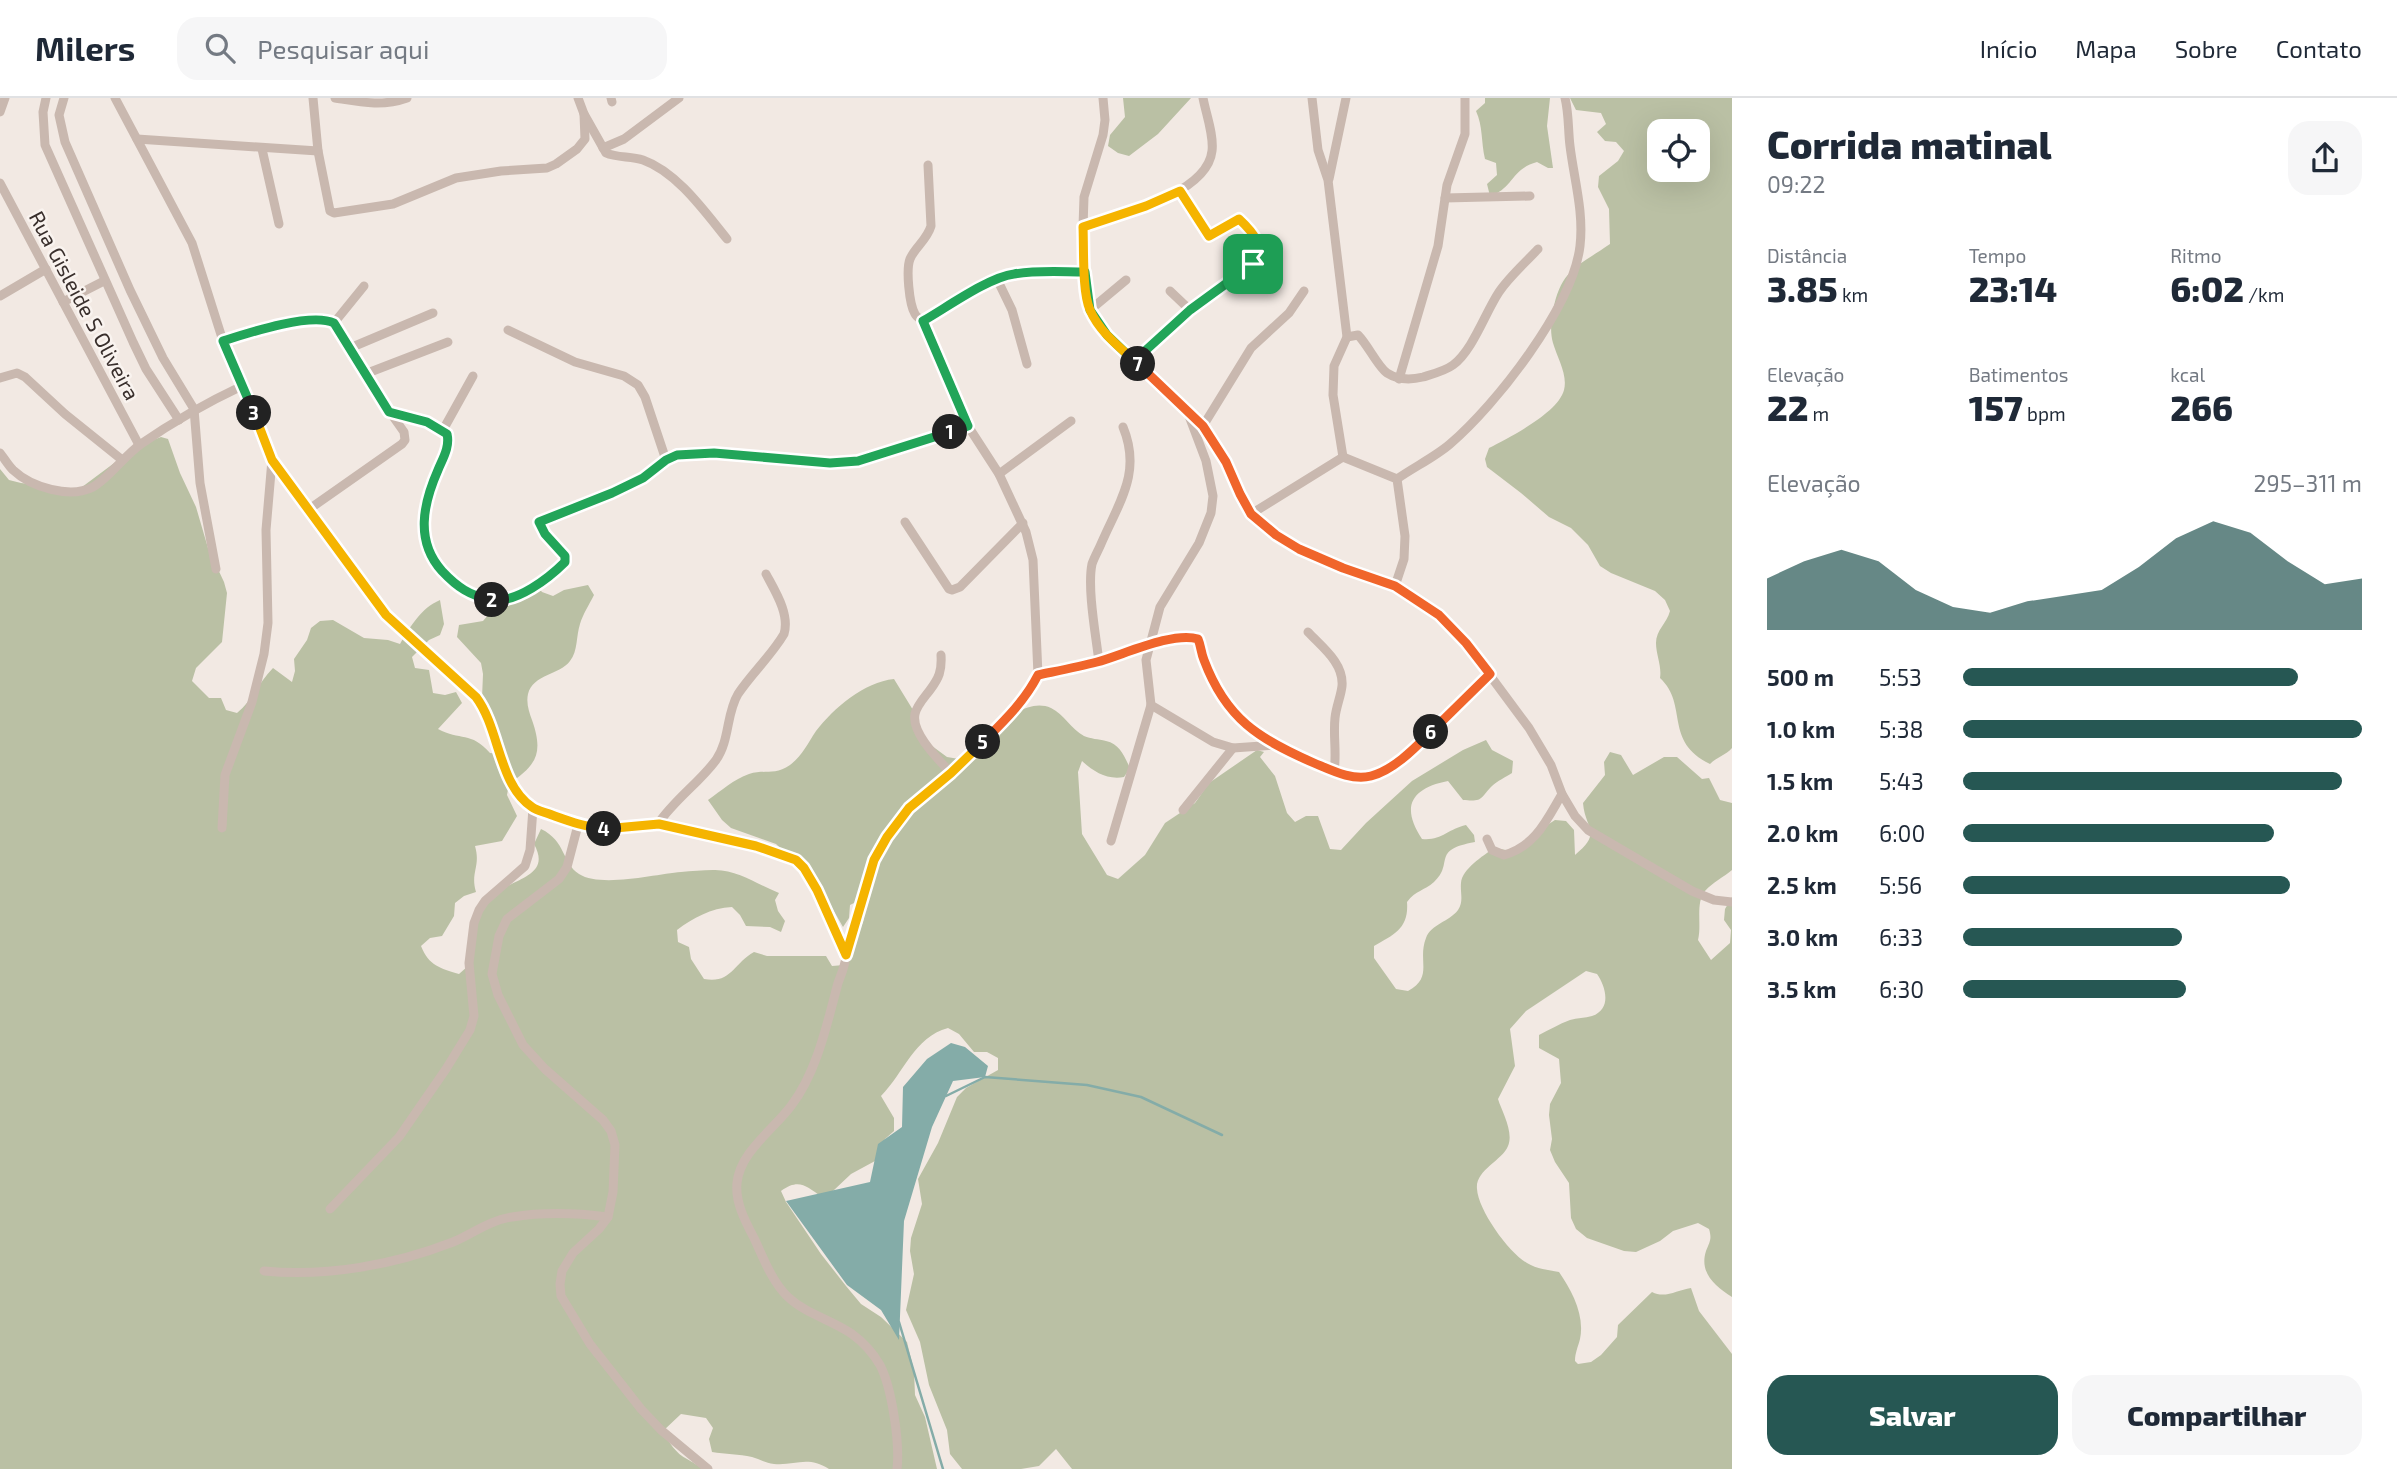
<!DOCTYPE html>
<html lang="pt">
<head>
<meta charset="utf-8">
<style>
  body { margin:0; font-family:"Exo 2",sans-serif; background:#f6f6f7; color:#1f2937; height:100vh; display:flex; flex-direction:column; font-size:26px; white-space:nowrap }
  * { box-sizing:border-box; margin:0 }
  p { font-size:23px; color:#747a83 }
  .icon { flex:none; width:38px; height:38px; fill:none; stroke:currentColor; stroke-width:2; stroke-linecap:round; stroke-linejoin:round }
  .map { position:relative; flex:1; overflow:hidden }
  .sheet { display:flex; flex-direction:column; background:#fff; width:665px }
  .sheet>* { flex:none }
  .fabs { position:absolute; left:1647px; top:21px; display:grid; gap:14px }
  .fabs a { display:grid; place-items:center; width:63px; height:63px; border-radius:14px; background:#fff; box-shadow:0 7px 28px #0002; font-size:35px }
  .pin { position:absolute; display:grid; place-items:center; width:60px; height:60px; color:#fff; margin:-30px; border-radius:14px; box-shadow:0 4px 10px #0006 }
  .km { position:absolute; width:35px; height:35px; margin:-18px; border-radius:50%; background:#222; color:#fff; font-size:19px; line-height:35px; text-align:center }
  .round { display:grid; place-items:center; flex:none; width:74px; height:74px; border-radius:21px; background:#f6f6f7 }
  .head { display:flex; align-items:center; justify-content:space-between; height:119px; padding:0 35px }
  h1 { font-size:38px; font-weight:800; line-height:52px }
  .stats { display:grid; grid-template-columns:repeat(3,1fr); gap:10px; height:119px; padding:7px 35px }
  .stats div { display:grid; align-content:center }
  .stats b { font-size:35px; font-weight:800 }
  .stats small { font-size:19px; font-weight:400 }
  .stats p { font-size:19px }
  .chart { height:196px; padding:14px 35px }
  .chart p { display:flex; justify-content:space-between }
  .chart svg { width:100%; height:126px; margin-top:7px; fill:#265753; opacity:.7 }
  .primary-button { display:flex; gap:14px; margin-top:auto; padding:14px 35px }
  .primary-button a { flex:1; height:80px; border-radius:21px; background:#265753; color:#fff; font-size:28px; font-weight:800; line-height:80px; text-align:center }
  .primary-button a+a { background:#f6f6f7; color:#1f2937 }
  ul { padding:0 35px; list-style:none; font-size:23px }
  li { display:grid; grid-template-columns:112px 84px 1fr; align-items:center; height:52px }
  li i { height:18px; border-radius:9px; background:#265753 }
  header { display:flex; align-items:center; gap:42px; box-sizing:border-box; height:98px; padding:0 35px; background:#fff; border-bottom:2px solid #e0e1e3 }
  header strong { font-size:33px }
  nav { display:flex; gap:38px; margin-inline-start:auto; font-size:24px }
  .search { width:490px; height:63px; background:#f6f6f7; display:flex; align-items:center; gap:18px; box-sizing:border-box; padding:0 24px; border-radius:21px; color:#747a83; font-size:26px }
  main { display:flex; flex:1; min-height:0 }
  .map>svg:first-child { display:block }
  .green { fill:#bac0a4; fill-rule:evenodd }
  .water { fill:#84aca8 }
  .lines { fill:none; stroke-linecap:round; stroke-linejoin:round }
  .stream { stroke:#84aca8; stroke-width:2.5 }
  .minor { stroke:#c9b8af; stroke-width:9 }
  .split-1-casing { stroke:#fff; stroke-width:14 }
  .split-2-casing { stroke:#fff; stroke-width:14 }
  .split-3-casing { stroke:#fff; stroke-width:14 }
  .split-4-casing { stroke:#fff; stroke-width:14 }
  .split-5-casing { stroke:#fff; stroke-width:14 }
  .split-6-casing { stroke:#fff; stroke-width:14 }
  .split-7-casing { stroke:#fff; stroke-width:14 }
  .split-8-casing { stroke:#fff; stroke-width:14 }
  .split-1 { stroke:#22a559; stroke-width:9 }
  .split-2 { stroke:#22a559; stroke-width:9 }
  .split-3 { stroke:#22a559; stroke-width:9 }
  .split-4 { stroke:#f5b400; stroke-width:9 }
  .split-5 { stroke:#f5b400; stroke-width:9 }
  .split-6 { stroke:#f0652b; stroke-width:9 }
  .split-7 { stroke:#f0652b; stroke-width:9 }
  .split-8 { stroke:#f5b400; stroke-width:9 }
  .labels { text-anchor:middle; dominant-baseline:central; stroke-width:5; stroke-linejoin:round; paint-order:stroke }
  .street-label { font-size:21px; fill:#392f2c; stroke:#f9f3ef }
</style>
</head>
<body>
<header>
<strong>Milers</strong>
<div class="search"><svg class="icon" aria-label="search" viewBox="0 0 24 24"><circle cx="10" cy="10" r="6"/><path d="M15 15l6 6"/></svg>Pesquisar aqui</div>
<nav><a>Início</a><a>Mapa</a><a>Sobre</a><a>Contato</a></nav>
</header>
<main>
<div class="map">
<svg width="1732" height="1371" viewBox="0 0 1732 1371">
  <rect width="100%" height="100%" fill="#f2e9e3"/>
  <g class="green">
    <polygon points="1123,0 1191,0 1158,36 1129,58 1118,55 1108,48 1110,37 1125,19"/>
    <path d="M1485,0H1550L1547,28L1553,70H1548L1537,64C1511,71 1513,91 1490,98L1487,86L1497,77L1496,65L1485,61C1481,44 1483,28 1476,13L1485,5Z"/>
    <path d="M1570,0H1732V650C1726,657 1717,659 1710,666C1663,643 1689,607 1660,580C1662,568 1656,557 1656,545C1656,532 1667,525 1670,513L1665,502L1655,493L1611,475L1600,468L1588,447L1571,430L1549,419L1521,395L1487,369L1485,361L1489,350C1510,339 1558,315 1564,292C1568,277 1557,259 1553,245C1550,235 1551,223 1553,213C1561,171 1577,169 1610,146L1609,111L1598,89L1599,78L1618,63L1624,53L1616,44L1605,43L1597,34L1606,26L1601,15L1576,12ZM1659,33H1698V72H1659Z"/>
    <path d="M161,339L168,341L180,375L196,409L208,450L224,484L227,495L222,544L196,570L192,583L209,600H221L226,612L237,615C252,603 259,584 273,570L292,584L295,573L294,561L307,542L311,530L320,523L333,522L364,540L388,542L400,546C410,529 421,510 440,502L444,526L440,537L429,542L412,559L415,570L429,572L433,595L445,597L456,594L462,605L438,631C460,643 471,633 490,655L502,656L482,600L483,576L481,565L457,539L459,527L483,523C497,508 497,497 521,501L538,489L542,494L553,498L564,492L588,487L594,497C589,507 583,516 580,526C576,538 578,553 570,563C560,577 533,576 528,596C526,605 529,614 532,622C544,656 536,667 509,686L507,697L517,718L502,743L475,748C481,769 470,774 476,794L464,798L455,805L454,818L442,838L430,840L421,848C429,868 440,870 459,876L468,868L479,809C488,803 497,795 506,789C525,778 549,773 534,746L541,731C566,743 562,765 579,776C601,790 656,776 681,774C691,773 703,772 713,772C737,771 758,787 779,795L775,802L778,813L785,823L781,834L770,829L746,828L740,817L732,809C711,810 693,820 677,832L678,844L689,849L691,861L704,881C731,886 733,866 754,854L767,858H826L832,868L844,867L863,824L865,812L860,802L850,807L849,820L843,829L819,787L776,746L731,730L722,722L708,702C721,693 734,681 749,676C765,671 774,678 790,667C802,658 808,645 816,633C834,610 864,584 894,581L913,612L915,625L928,645L947,659L959,661C982,645 1020,596 1051,610C1064,616 1071,631 1084,638C1091,641 1098,641 1106,643C1120,646 1124,658 1130,670L1124,679C1107,682 1094,674 1082,663L1078,674L1082,736L1107,777L1118,781L1145,757L1165,725L1195,705L1209,685L1257,652L1264,654L1260,659L1275,678L1287,715L1295,724L1306,718H1318L1330,751L1341,752L1366,725L1412,683L1463,652L1486,642L1492,652L1513,663L1512,675C1506,679 1497,683 1492,688C1480,700 1484,704 1463,702L1448,683C1412,690 1400,708 1422,741C1441,743 1448,731 1466,727L1474,737L1475,744C1430,752 1455,765 1434,784C1424,793 1416,792 1407,804C1409,830 1395,836 1374,848V860L1396,891L1408,893C1434,879 1417,863 1426,840C1431,826 1449,824 1458,812C1464,803 1460,795 1461,785C1462,771 1483,758 1494,750L1518,754L1535,735L1555,722L1566,723L1574,732L1575,757C1603,734 1585,731 1583,705L1605,677L1604,664L1610,654L1621,657L1633,677L1664,659H1677L1702,681L1709,680L1720,702L1732,705V772C1724,779 1713,784 1705,793C1695,805 1702,827 1698,842L1711,862L1730,845L1731,832L1724,822L1725,811L1732,799V1199C1715,1188 1699,1175 1706,1153C1710,1143 1712,1141 1709,1131L1698,1125L1673,1133L1660,1143L1636,1154L1624,1153L1587,1140L1576,1131L1571,1120L1569,1085L1555,1064L1550,1052L1552,1041L1549,1017L1550,1006L1561,985L1559,961L1539,950V937C1549,932 1559,926 1570,922C1577,920 1585,920 1592,918C1612,911 1606,889 1597,876L1586,873L1526,913L1510,931L1515,968L1498,1001C1502,1014 1514,1034 1508,1048C1502,1063 1475,1072 1477,1091C1478,1112 1509,1155 1527,1165C1537,1171 1548,1172 1559,1174C1572,1193 1585,1217 1580,1241C1578,1249 1575,1255 1575,1263L1578,1266L1591,1264L1601,1257L1617,1239L1618,1227L1652,1194C1665,1201 1677,1192 1691,1190L1699,1213L1732,1256V1371H1072L1056,1351L1039,1368L1021,1371H962L950,1356L947,1332L929,1287L920,1244L906,1212L914,1176L910,1153L911,1140L922,1106L918,1081L938,1045L957,999L966,990L998,972V960L987,954H974L959,936L948,930C914,939 904,975 881,998L894,1020V1033L885,1041L875,1063L851,1076L833,1093L822,1099C806,1088 799,1080 781,1093L786,1104L821,1156L846,1188L861,1206L881,1219L907,1244L914,1273L915,1297L925,1319L937,1371H829C807,1357 795,1368 774,1366C766,1365 759,1361 752,1359C739,1356 725,1356 712,1354L709,1341L713,1330L706,1320L681,1316L663,1333C668,1343 676,1356 687,1361C693,1365 697,1366 702,1371H0V371L9,382L21,385L78,392L137,348Z"/>
  </g>
  <polygon class="water" points="951,945 965,949 988,968 985,979 953,983 932,1029 904,1123 899,1242 881,1212 847,1187 786,1103 870,1084 878,1046 902,1029 903,989 927,961"/>
  <g class="lines">
    <g class="stream">
      <polyline points="946,998 985,979 1087,987 1141,999 1222,1037"/>
      <polyline points="899,1224 943,1371"/>
    </g>
    <g class="minor">
      <polyline points="46,0 43,14 45,47 133,244 146,271 179,322"/>
      <polyline points="64,0 59,17 65,44 130,192 163,260 194,311 200,385 216,471"/>
      <path d="M115,0L192,145L223,243L244,287L272,362L386,517L476,599C497,627 498,672 519,697C535,716 577,729 602,731C621,732 642,724 661,727C703,733 746,745 786,757C808,768 817,791 826,811C833,825 842,840 846,855C847,863 841,877 838,885C827,926 817,974 791,1008C773,1032 740,1054 737,1085C735,1104 745,1123 754,1140C763,1159 772,1184 788,1199C806,1216 832,1222 852,1236C863,1244 873,1255 880,1267C892,1290 900,1346 897,1371"/>
      <polyline points="313,0 318,53 330,113 334,115 393,106 456,80 501,73 547,70 556,66 577,51 585,41 584,16"/>
      <path d="M335,0C360,4 382,9 407,0"/>
      <path d="M578,0L584,16L606,55C617,60 631,58 643,62C677,74 705,114 727,141"/>
      <polyline points="611,0 612,4"/>
      <polyline points="1103,0 1105,22 1103,37 1084,99 1083,129 1087,198 1090,212 1107,237 1203,328 1226,364 1240,396 1251,416 1276,437 1299,451 1343,470 1395,488 1439,517 1466,545 1529,630 1551,667 1562,696 1575,718 1588,732 1692,793 1714,802 1732,804"/>
      <polyline points="1312,0 1318,52 1328,82 1347,239 1334,268 1333,297 1343,359"/>
      <polyline points="0,14 5,0"/>
      <polyline points="137,41 318,53"/>
      <polyline points="603,50 624,41 679,0"/>
      <polyline points="262,51 279,126"/>
      <polyline points="1329,81 1346,0"/>
      <polyline points="0,85 139,347"/>
      <polyline points="1445,100 1530,98"/>
      <path d="M1083,129C1118,117 1207,97 1212,53C1214,37 1206,16 1203,0"/>
      <polyline points="997,181 1012,212 1027,266"/>
      <polyline points="1170,193 1190,212"/>
      <polyline points="0,198 46,171"/>
      <polyline points="63,204 104,183"/>
      <polyline points="1090,212 1126,182"/>
      <polyline points="923,223 1001,179 1014,175 1085,174"/>
      <polyline points="334,225 364,188"/>
      <polyline points="508,232 575,264 624,278 638,287 645,299 666,362"/>
      <path d="M1347,239L1358,237C1368,247 1378,269 1387,275C1398,282 1411,282 1423,279C1433,276 1445,273 1453,267C1473,252 1485,215 1499,194C1509,179 1525,165 1538,151"/>
      <path d="M223,243C248,235 310,214 334,225L380,300L404,334L405,342L402,346L308,412"/>
      <polyline points="350,250 433,215"/>
      <path d="M1134,263L1190,212L1253,166C1264,146 1254,134 1239,121L1209,138L1180,93"/>
      <polyline points="365,276 448,244"/>
      <polyline points="0,280 17,275 25,279 65,316 121,361"/>
      <polyline points="1399,281 1438,148 1447,87 1465,36 1465,0"/>
      <path d="M389,314L427,324L447,336C453,358 422,395 423,423C425,460 459,508 501,502C523,499 550,480 565,464V458L546,436L539,424L612,395L643,380L666,362L677,357L714,355L830,365L857,363L968,328"/>
      <polyline points="1189,318 1206,363 1213,398 1211,415 1199,445 1160,509 1146,562 1151,607 1213,644 1233,650 1274,647 1334,674 1353,679 1368,679 1385,673 1424,641 1490,576"/>
      <polyline points="1203,328 1251,250 1289,215 1304,193"/>
      <polyline points="443,332 473,278"/>
      <path d="M0,355C4,360 8,367 13,372C31,389 70,401 93,389C108,381 125,357 141,346C174,323 208,304 244,287"/>
      <polyline points="1343,359 1397,381 1405,438 1404,461 1395,488"/>
      <polyline points="999,376 1071,323"/>
      <path d="M1397,381C1414,369 1435,359 1450,346C1496,307 1573,208 1580,148C1584,114 1574,81 1570,48C1568,32 1569,16 1565,0"/>
      <polyline points="1251,416 1343,359"/>
      <polyline points="905,424 949,491 952,492 960,489 1023,425"/>
      <path d="M1308,534C1322,549 1344,565 1342,588C1341,598 1336,609 1335,620C1333,638 1337,655 1334,674"/>
      <path d="M941,557C942,573 939,580 930,592C924,600 917,607 915,616C911,635 939,662 951,675"/>
      <path d="M1099,564C1096,538 1087,490 1092,466C1094,460 1098,453 1101,446C1119,404 1142,375 1123,329"/>
      <path d="M1038,577C1059,573 1080,569 1101,563C1116,559 1187,530 1198,542C1203,547 1203,560 1206,567C1225,606 1239,622 1274,647"/>
      <polyline points="1183,712 1233,650"/>
      <path d="M658,726C674,702 699,685 716,662C730,642 726,616 738,596C752,575 771,558 784,536C790,516 775,493 766,476"/>
      <polyline points="578,727 567,769 559,781 507,821 499,838 492,876 498,897 523,947 545,971 603,1022 611,1033 615,1047 613,1094 608,1119 599,1131 573,1155 562,1173 560,1186 561,1198 590,1246 641,1311 661,1332 708,1371"/>
      <polyline points="222,730 225,677 252,604 264,556 268,525 266,432 272,362"/>
      <path d="M1487,741L1492,752L1504,757C1536,748 1547,721 1562,696"/>
      <polyline points="1111,743 1151,607"/>
      <path d="M846,857L874,762L887,739L909,710L951,675L1012,616L1027,597L1038,577L1033,462L1026,434L999,376L968,328L923,223C922,223 915,217 915,216C909,206 906,171 910,161C915,149 927,142 931,128L928,67"/>
      <polyline points="330,1111 399,1039 446,971 470,932 474,918 469,865 474,825 479,812 485,803 525,768 530,752 533,710"/>
      <path d="M264,1173C327,1179 394,1167 453,1144C472,1136 490,1122 512,1119C543,1114 577,1115 608,1119"/>
    </g>
  </g>
  <g class="lines">
    <g class="split-1-casing">
      <path id="split-1" d="M950,334L968,328L923,223C946,210 989,179 1014,176C1037,172 1062,174 1085,174L1090,212L1107,237L1134,263L1190,212L1253,166"/>
    </g>
    <g class="split-2-casing">
      <path id="split-2" d="M492,502C517,505 549,480 565,464V458L545,436L539,424L612,395L643,380L666,362L677,357L714,355L830,365L858,363L950,334"/>
    </g>
    <g class="split-3-casing">
      <path id="split-3" d="M254,315L223,243C248,235 311,214 334,225L389,314L427,324L447,336C450,349 443,360 438,372C423,406 415,443 442,473C457,489 470,498 492,502"/>
    </g>
    <g class="split-4-casing">
      <path id="split-4" d="M254,315L272,362L386,517L476,599C500,631 498,686 532,709C537,713 545,714 552,717C569,723 585,729 604,731"/>
    </g>
    <g class="split-5-casing">
      <polyline id="split-5" points="604,731 659,726 756,748 796,762 804,770 817,792 846,857 874,762 887,739 909,710 951,675 983,644"/>
    </g>
    <g class="split-6-casing">
      <path id="split-6" d="M983,644C1004,623 1024,604 1038,577C1057,573 1078,569 1097,564C1123,557 1173,533 1198,541C1201,548 1201,555 1204,562C1226,621 1259,641 1314,665C1331,672 1352,683 1371,678C1394,672 1415,650 1431,634"/>
    </g>
    <g class="split-7-casing">
      <polyline id="split-7" points="1138,266 1203,328 1226,364 1240,396 1251,416 1276,437 1299,451 1343,470 1395,488 1439,517 1466,545 1490,576 1431,634"/>
    </g>
    <g class="split-8-casing">
      <path id="split-8" d="M1138,266C1121,250 1100,235 1090,212C1082,194 1084,151 1083,129L1146,108L1180,93L1209,138L1239,121C1254,135 1264,146 1253,166"/>
    </g>
    <use href="#split-1" class="split-1"/>
    <use href="#split-2" class="split-2"/>
    <use href="#split-3" class="split-3"/>
    <use href="#split-4" class="split-4"/>
    <use href="#split-5" class="split-5"/>
    <use href="#split-6" class="split-6"/>
    <use href="#split-7" class="split-7"/>
    <use href="#split-8" class="split-8"/>
  </g>
  <g class="labels">
    <g class="street-label">
      <text transform="translate(85 207) rotate(62)">Rua Gisleide S Oliveira</text>
    </g>
  </g>
</svg>
<div class="fabs">
<a><svg class="icon" aria-label="locate" viewBox="0 0 24 24"><circle cx="12" cy="12" r="6"/><path d="M12 2v4M12 18v4M2 12h4M18 12h4"/></svg></a>
</div>
<div class="pin" style="left:1253px;top:166px;background:#1e9e55"><svg class="icon" aria-label="arrive" viewBox="0 0 24 24"><path d="M6 21V4h12l-3 4 3 4H6"/></svg></div>
<b class="km" style="left:950px;top:334px">1</b>
<b class="km" style="left:492px;top:502px">2</b>
<b class="km" style="left:254px;top:315px">3</b>
<b class="km" style="left:604px;top:731px">4</b>
<b class="km" style="left:983px;top:644px">5</b>
<b class="km" style="left:1431px;top:634px">6</b>
<b class="km" style="left:1138px;top:266px">7</b>
</div>
<section class="sheet">
<div class="head"><div><h1>Corrida matinal</h1><p>09:22</p></div><a class="round"><svg class="icon" aria-label="share" viewBox="0 0 24 24"><path d="M12 15V3M7 8l5-5 5 5M5 13v7h14v-7"/></svg></a></div>
<div class="stats">
<div><p>Distância</p><b>3.85<small> km</small></b></div>
<div><p>Tempo</p><b>23:14</b></div>
<div><p>Ritmo</p><b>6:02<small> /km</small></b></div>
</div>
<div class="stats">
<div><p>Elevação</p><b>22<small> m</small></b></div>
<div><p>Batimentos</p><b>157<small> bpm</small></b></div>
<div><p>kcal</p><b>266</b></div>
</div>
<div class="chart"><p><span>Elevação</span>295–311 m</p>
<svg viewBox="0 0 160 44" preserveAspectRatio="none"><path d="M0 44V26L10 20L20 16L30 20L40 30L50 36L60 38L70 34L80 32L90 30L100 22L110 12L120 6L130 10L140 20L150 28L160 26V44z"/></svg>
</div>
<ul>
<li><b>500 m</b>5:53<i style="width:84%"></i></li>
<li><b>1.0 km</b>5:38<i style="width:100%"></i></li>
<li><b>1.5 km</b>5:43<i style="width:95%"></i></li>
<li><b>2.0 km</b>6:00<i style="width:78%"></i></li>
<li><b>2.5 km</b>5:56<i style="width:82%"></i></li>
<li><b>3.0 km</b>6:33<i style="width:55%"></i></li>
<li><b>3.5 km</b>6:30<i style="width:56%"></i></li>
</ul>
<div class="primary-button"><a>Salvar</a><a>Compartilhar</a></div>
</section>
</main>
</body>
</html>
